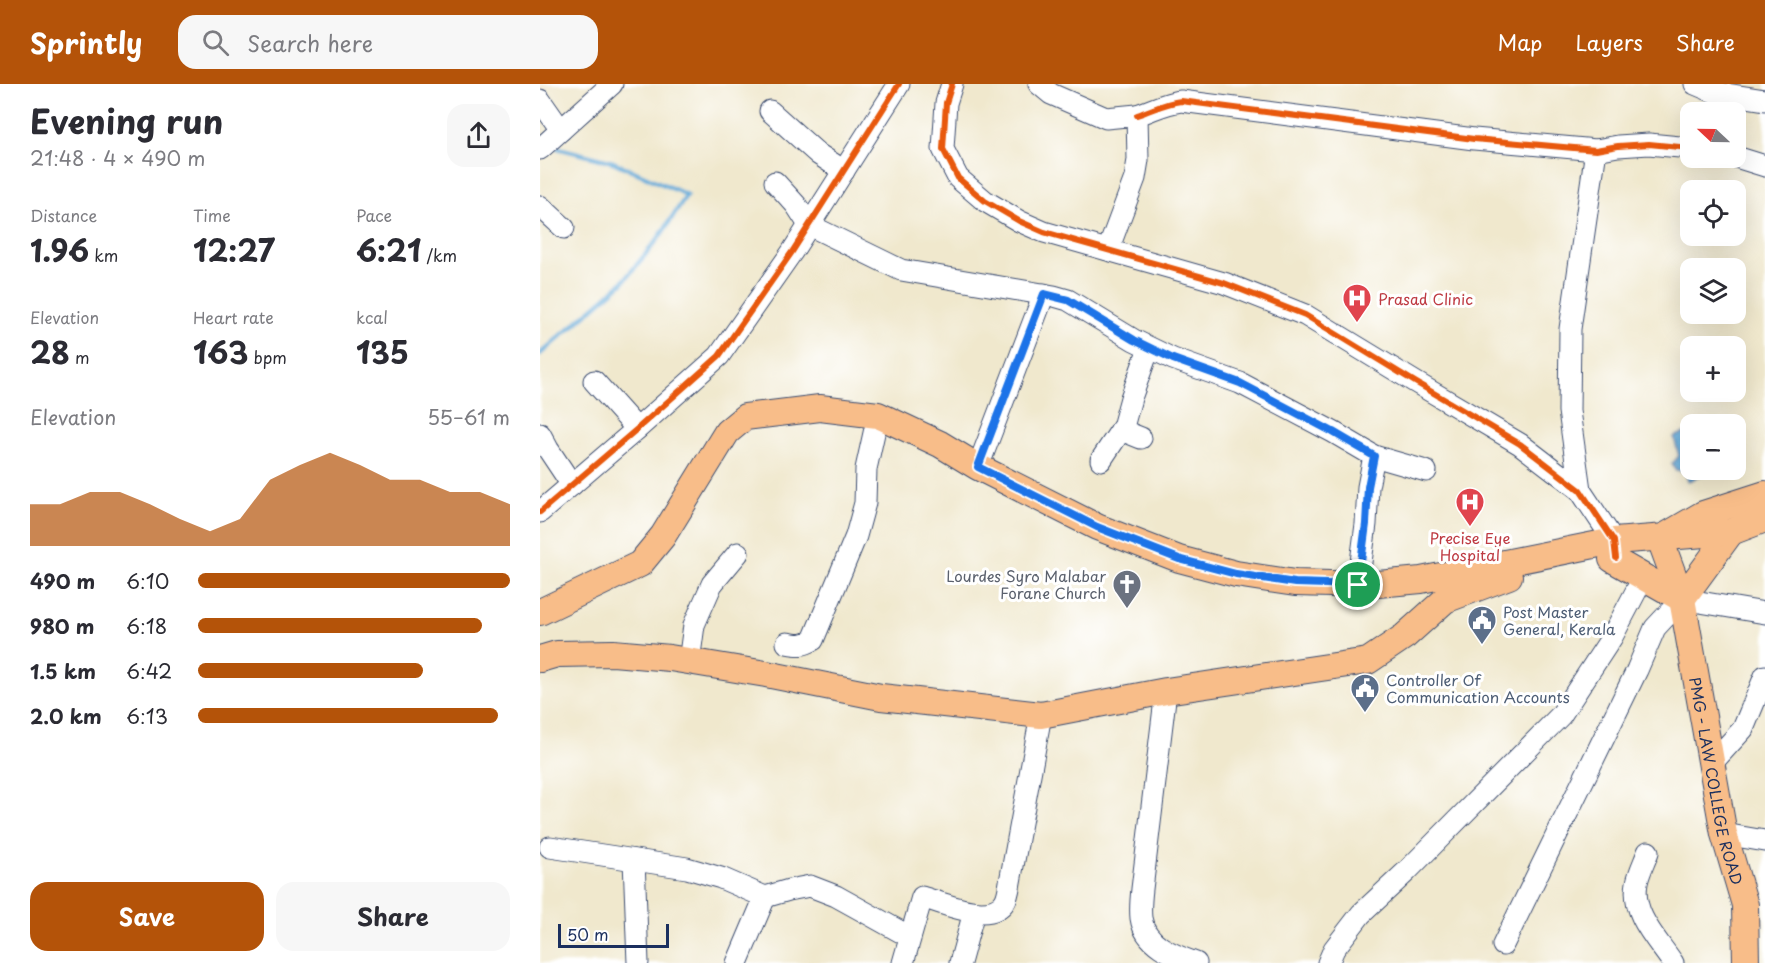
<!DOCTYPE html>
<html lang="en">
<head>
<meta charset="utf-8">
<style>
  body { margin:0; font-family:"Playpen Sans",sans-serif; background:#f7f7f7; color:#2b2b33; height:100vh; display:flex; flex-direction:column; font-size:22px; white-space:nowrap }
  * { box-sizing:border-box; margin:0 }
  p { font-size:20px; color:#7c7c81 }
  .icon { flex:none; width:33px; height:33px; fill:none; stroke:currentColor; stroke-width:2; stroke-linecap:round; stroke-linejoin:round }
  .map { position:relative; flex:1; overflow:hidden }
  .details { display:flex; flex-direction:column; background:#fff; width:540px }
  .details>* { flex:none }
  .needle { width:39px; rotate:292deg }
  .buttons { position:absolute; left:1140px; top:18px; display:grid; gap:12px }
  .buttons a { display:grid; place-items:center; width:66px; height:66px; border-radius:12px; background:#fff; box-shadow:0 6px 24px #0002; font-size:30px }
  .scale { position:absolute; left:18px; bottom:15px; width:111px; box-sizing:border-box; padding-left:6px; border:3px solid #1b2f5e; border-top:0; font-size:16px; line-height:21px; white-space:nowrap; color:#1b2f5e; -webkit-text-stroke:4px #fff; paint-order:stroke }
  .pin { position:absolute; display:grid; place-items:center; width:51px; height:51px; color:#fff; margin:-26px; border:3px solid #fff; border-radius:50%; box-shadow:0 2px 6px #0007 }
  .round { display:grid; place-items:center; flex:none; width:63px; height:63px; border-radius:18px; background:#f7f7f7 }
  .summary { display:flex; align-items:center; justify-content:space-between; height:102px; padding:0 30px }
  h1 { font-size:33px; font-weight:700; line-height:45px }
  .figures { display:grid; grid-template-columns:repeat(3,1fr); gap:9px; height:102px; padding:6px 30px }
  .figures div { display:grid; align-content:center }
  .figures b { font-size:30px; font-weight:700 }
  .figures small { font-size:16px; font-weight:400 }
  .figures p { font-size:16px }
  .chart { height:168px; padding:12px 30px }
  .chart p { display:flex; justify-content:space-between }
  .chart svg { width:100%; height:108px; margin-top:6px; fill:#b45309; opacity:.7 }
  .action { display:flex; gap:12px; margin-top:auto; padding:12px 30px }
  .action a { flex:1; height:69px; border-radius:18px; background:#b45309; color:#fff; font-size:24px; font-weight:700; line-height:69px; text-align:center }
  .action a+a { background:#f7f7f7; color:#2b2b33 }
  ul { padding:0 30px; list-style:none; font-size:20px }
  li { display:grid; grid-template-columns:96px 72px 1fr; align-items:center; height:45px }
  li i { height:15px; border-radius:8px; background:#b45309 }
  header { display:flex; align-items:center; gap:36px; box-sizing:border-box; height:84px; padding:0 30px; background:#b45309; color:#fff }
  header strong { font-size:28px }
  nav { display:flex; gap:33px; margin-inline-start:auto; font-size:21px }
  .search { width:420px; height:54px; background:#f7f7f7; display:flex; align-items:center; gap:15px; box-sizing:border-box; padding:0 21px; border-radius:18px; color:#7c7c81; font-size:22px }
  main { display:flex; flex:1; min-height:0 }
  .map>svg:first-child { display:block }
  .water { fill:#61a9d8; stroke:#3e6c9b; stroke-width:1.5 }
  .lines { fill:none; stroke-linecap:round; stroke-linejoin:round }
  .stream { stroke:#61a9d8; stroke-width:4.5 }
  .minor-casing { stroke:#3b4b6f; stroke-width:23 }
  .major-casing { stroke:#3b4b6f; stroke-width:28 }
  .minor { stroke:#fff; stroke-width:21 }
  .major { stroke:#f8bd89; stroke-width:26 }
  .cycleway-casing { stroke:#fff; stroke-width:10 }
  .cycleway { stroke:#e8590c; stroke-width:6 }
  .route-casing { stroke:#fff; stroke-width:12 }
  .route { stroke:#1a73e8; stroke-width:8 }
  .labels { text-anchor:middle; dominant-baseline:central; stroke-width:6; stroke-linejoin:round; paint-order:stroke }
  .health-label { font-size:15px; fill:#be3a42; stroke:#fff; text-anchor:start }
  .worship-label { font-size:15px; fill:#5b616d; stroke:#fff; text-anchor:end }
  .service-label { font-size:15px; fill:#4e5e75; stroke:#fff; text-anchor:start }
  .street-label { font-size:15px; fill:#1b2f5e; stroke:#fff }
</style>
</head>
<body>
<header>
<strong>Sprintly</strong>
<div class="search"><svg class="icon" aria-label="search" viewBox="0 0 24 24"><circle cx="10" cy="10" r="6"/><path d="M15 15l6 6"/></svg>Search here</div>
<nav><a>Map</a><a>Layers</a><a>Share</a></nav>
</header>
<main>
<section class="details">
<div class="summary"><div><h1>Evening run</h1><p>21:48 · 4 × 490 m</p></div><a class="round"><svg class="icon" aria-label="share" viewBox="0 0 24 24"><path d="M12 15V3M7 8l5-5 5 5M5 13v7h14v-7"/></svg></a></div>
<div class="figures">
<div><p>Distance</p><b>1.96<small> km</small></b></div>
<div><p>Time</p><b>12:27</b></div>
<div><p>Pace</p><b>6:21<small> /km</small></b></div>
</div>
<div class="figures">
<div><p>Elevation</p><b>28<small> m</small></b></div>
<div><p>Heart rate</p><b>163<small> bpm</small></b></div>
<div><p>kcal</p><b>135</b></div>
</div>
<div class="chart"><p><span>Elevation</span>55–61 m</p>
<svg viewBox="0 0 160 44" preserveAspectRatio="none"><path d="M0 44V27L10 27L20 22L30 22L40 27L50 33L60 38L70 33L80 17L90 11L100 6L110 11L120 17L130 17L140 22L150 22L160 27V44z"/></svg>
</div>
<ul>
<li><b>490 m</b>6:10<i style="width:100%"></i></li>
<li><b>980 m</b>6:18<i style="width:91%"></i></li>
<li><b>1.5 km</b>6:42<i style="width:72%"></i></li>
<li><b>2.0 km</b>6:13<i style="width:96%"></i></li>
</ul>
<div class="action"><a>Save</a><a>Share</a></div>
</section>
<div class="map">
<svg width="1225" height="879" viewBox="0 0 1225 879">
  <rect width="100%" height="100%" fill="#fff"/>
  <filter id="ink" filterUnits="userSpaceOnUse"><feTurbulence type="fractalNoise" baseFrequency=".0167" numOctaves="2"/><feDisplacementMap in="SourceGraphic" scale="12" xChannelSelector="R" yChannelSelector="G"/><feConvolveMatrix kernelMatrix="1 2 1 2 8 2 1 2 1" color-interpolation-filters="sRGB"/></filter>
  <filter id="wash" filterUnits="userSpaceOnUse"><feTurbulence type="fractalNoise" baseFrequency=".008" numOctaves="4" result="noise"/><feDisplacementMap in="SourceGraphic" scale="24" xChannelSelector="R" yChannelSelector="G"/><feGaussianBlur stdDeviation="1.35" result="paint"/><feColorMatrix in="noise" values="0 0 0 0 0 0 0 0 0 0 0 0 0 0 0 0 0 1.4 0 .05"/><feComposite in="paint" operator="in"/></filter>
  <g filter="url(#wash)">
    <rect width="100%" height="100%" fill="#f0e8cd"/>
    <polygon class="water" points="1147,348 1150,356 1150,386 1163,386 1165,390 1148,397 1145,387 1136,386 1132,380 1139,372 1134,353"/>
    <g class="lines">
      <polyline class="stream" points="0,270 82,199 118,155 147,111 73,78 18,64"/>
    </g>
  </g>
  <g filter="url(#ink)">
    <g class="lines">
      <g class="minor-casing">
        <g id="minor">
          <polyline points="412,0 406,19 403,65 418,94 445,117 479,137 504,148 684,199 765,231 875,298 980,360 1040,406 1074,457 1076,471"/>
          <polyline points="499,0 511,10 566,34 597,31 598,76 595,94 568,166"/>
          <polyline points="1155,0 1174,8 1225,16"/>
          <polyline points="0,16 21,46"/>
          <polyline points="230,27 278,70 304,87"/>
          <path d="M597,31C613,26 624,19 641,17L934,55L1056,66L1078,62L1109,60L1150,64"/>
          <polyline points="0,65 72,0"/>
          <polyline points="1196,73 1225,82"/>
          <polyline points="235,98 256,121 269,141 361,186 514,212 528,216 594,256 633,275 700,299 793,348 834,372 828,403 826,440 818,501"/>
          <polyline points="0,122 24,144"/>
          <polyline points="54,297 97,345"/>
          <polyline points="581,346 601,354"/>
          <polyline points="0,350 8,365 32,401"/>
          <polyline points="834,372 886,387"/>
          <polyline points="561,376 583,343 591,314 609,264"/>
          <polyline points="438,383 504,210"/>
          <polyline points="1040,406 1029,327 1030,245 1056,66"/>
          <polyline points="0,428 97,345 179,272 252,168 359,0"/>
          <path d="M247,559C258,561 263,562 273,556L316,452L325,419L326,385L338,331"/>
          <polyline points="149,578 154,541 172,500 198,469"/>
          <path d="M626,607L602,805C601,814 600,825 601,834C605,861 634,871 656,879"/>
          <polyline points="1172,679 1203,645 1225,592"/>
          <polyline points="1184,750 1225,757"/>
          <polyline points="10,763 147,784 181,794 225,813 249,806 270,802 296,812 370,853"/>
          <path d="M1108,768C1105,777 1099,788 1097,799C1091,830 1117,855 1133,879"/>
          <polyline points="94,776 98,879"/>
          <polyline points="963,861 1097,586 1115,544 1142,515 1225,529"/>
          <polyline points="197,879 225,813"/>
          <path d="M363,879L382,813C403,819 451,841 465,817C468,812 469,804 470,798L501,631"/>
          <polyline points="420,879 434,828"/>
          <polyline points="788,879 794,865 821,830 867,787 1021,631 1072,553 1104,492"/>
        </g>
      </g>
      <g class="major-casing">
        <g id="major">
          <polyline points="1127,451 1163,430 1225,410"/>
          <path id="s1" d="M1120,455L1142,515L1184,750L1205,821L1206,879"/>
          <polyline points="1072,475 1142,515"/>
          <polyline points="1142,515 1191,448"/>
          <polyline points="0,528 100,480 123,452 187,348 205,333 280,324 338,331 400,360 438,383 557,443 639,475 696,490 755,499 827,501 881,496 1074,457 1191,448 1225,435"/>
          <polyline points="0,575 17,570 73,569 130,574 226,590 341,613 501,631 626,607 828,577 865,552 905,516 969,492"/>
        </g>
      </g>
      <use href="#minor" class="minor"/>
      <use href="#major" class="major"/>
      <g class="cycleway-casing">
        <g id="cycleway">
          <polyline points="412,0 406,19 403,65 418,94 445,117 479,137 504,148 684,199 765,231 875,298 980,360 1040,406 1074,457 1076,474"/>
          <path d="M597,31C613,26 624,19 641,17L934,55L1056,66L1078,62L1109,60L1150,64"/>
          <polyline points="0,428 97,345 179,272 252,168 359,0"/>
        </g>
      </g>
      <use href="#cycleway" class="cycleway"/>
    </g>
  </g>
  <g class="lines" filter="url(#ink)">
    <g class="route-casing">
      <polygon id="route" points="504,210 528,216 594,256 633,275 700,299 793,348 834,372 828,403 826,440 818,501 755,499 696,490 639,475 557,443 438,383"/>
    </g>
    <use href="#route" class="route"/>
  </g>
  <defs>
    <g id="hospital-pin" transform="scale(1.5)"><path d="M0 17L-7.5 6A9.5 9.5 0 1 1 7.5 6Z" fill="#e0444e" stroke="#fff"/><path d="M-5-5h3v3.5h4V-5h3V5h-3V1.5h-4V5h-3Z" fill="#fff"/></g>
    <g id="church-pin" transform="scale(1.5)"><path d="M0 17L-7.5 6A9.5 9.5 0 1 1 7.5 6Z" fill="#6b7280" stroke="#fff"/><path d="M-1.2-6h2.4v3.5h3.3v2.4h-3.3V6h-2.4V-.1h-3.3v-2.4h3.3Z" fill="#fff"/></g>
    <g id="civic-pin" transform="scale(1.5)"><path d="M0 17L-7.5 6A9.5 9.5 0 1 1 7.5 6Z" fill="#5c6f8a" stroke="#fff"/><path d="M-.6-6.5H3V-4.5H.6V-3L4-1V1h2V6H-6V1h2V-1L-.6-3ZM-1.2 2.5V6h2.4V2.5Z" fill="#fff"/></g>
  </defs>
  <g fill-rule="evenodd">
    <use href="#hospital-pin" x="817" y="214"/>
    <use href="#hospital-pin" x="930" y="418"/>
    <use href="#church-pin" x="587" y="500"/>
    <use href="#civic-pin" x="942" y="536"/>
    <use href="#civic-pin" x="825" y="604"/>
  </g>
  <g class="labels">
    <g class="health-label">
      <text x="838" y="214">Prasad Clinic</text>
      <text x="930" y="453" text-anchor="middle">Precise Eye<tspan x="930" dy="17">Hospital</tspan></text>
    </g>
    <g class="worship-label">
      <text x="566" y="491">Lourdes Syro Malabar<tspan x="566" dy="17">Forane Church</tspan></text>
    </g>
    <g class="service-label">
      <text x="963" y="527">Post Master<tspan x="963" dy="17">General, Kerala</tspan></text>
      <text x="846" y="595">Controller Of<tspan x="846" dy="17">Communication Accounts</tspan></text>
    </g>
    <g class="street-label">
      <text stroke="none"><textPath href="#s1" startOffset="249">PMG - LAW COLLEGE ROAD</textPath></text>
    </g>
  </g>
</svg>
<div class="buttons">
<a><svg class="needle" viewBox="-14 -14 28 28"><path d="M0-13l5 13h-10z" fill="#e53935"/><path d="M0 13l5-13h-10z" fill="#7c7c81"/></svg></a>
<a><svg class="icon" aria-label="locate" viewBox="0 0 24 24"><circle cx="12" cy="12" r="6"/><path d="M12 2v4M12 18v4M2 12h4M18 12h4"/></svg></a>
<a><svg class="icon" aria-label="layers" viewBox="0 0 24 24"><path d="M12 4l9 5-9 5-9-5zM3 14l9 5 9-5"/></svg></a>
<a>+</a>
<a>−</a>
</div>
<div class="scale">50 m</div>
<div class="pin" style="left:818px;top:501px;background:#1e9e55"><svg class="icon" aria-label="arrive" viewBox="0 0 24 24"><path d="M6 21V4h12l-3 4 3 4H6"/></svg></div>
</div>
</main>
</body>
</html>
